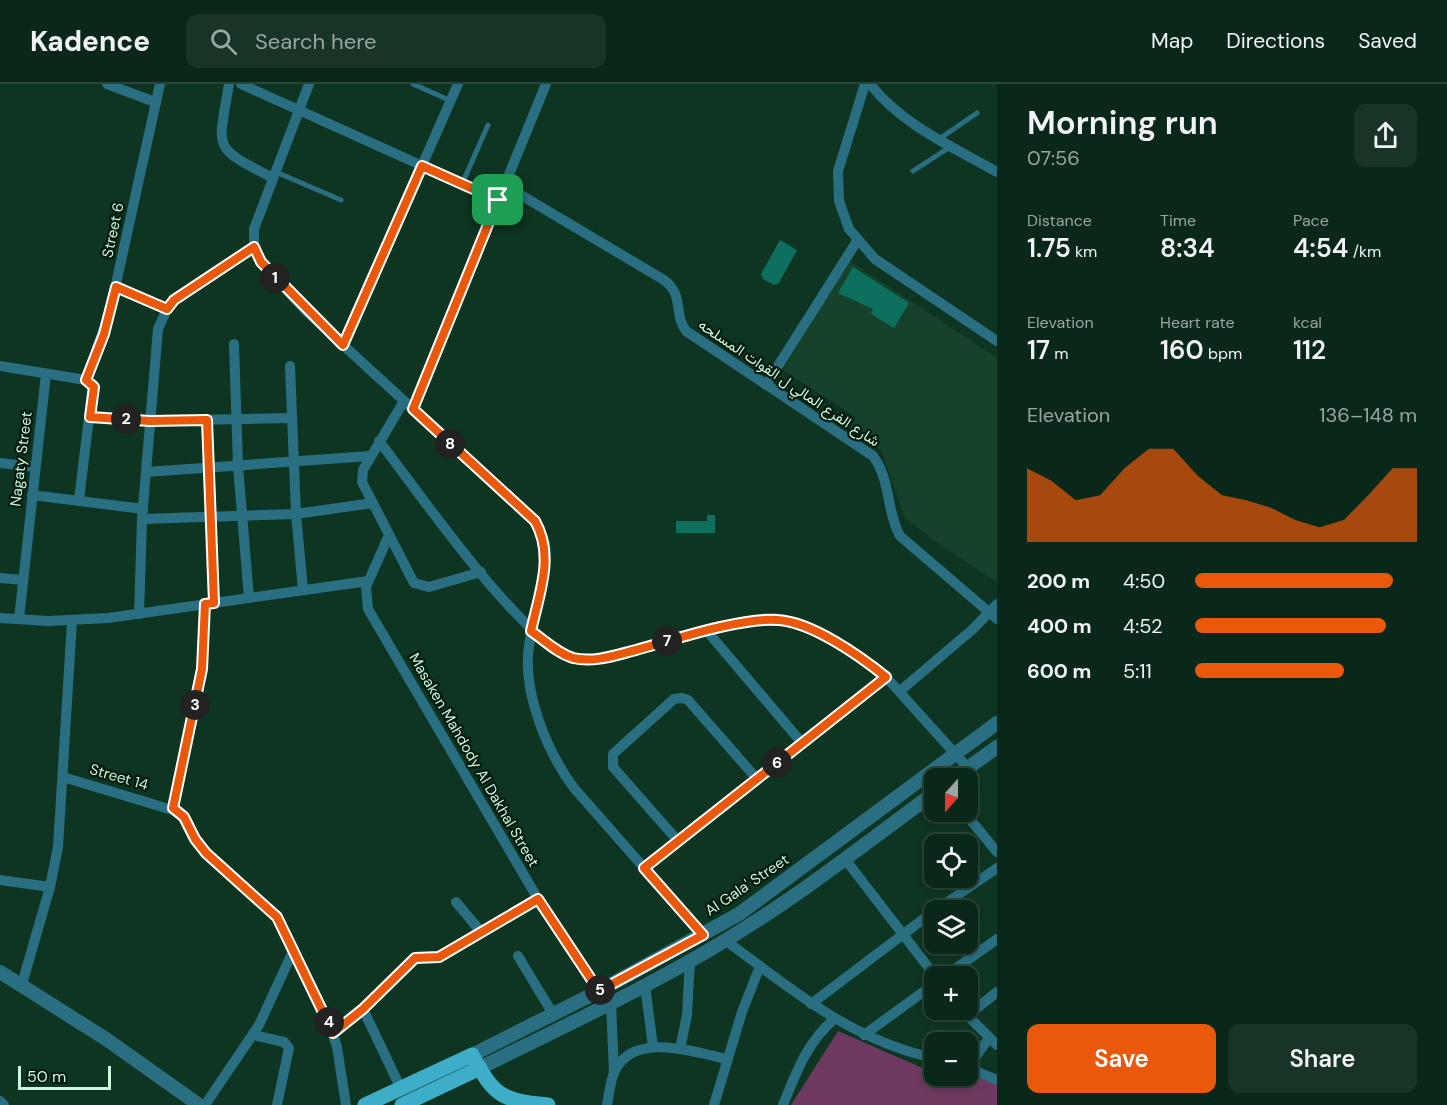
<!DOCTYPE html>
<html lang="en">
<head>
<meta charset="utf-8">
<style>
  body { margin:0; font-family:"DM Sans",Vazirmatn,sans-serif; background:#183426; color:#f1f3f6; height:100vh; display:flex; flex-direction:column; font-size:22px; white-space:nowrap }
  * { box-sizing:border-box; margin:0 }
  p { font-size:20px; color:#99a6a2 }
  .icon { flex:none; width:33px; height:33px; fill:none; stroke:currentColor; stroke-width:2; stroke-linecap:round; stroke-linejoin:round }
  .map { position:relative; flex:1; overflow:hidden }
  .panel { display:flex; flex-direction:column; background:#0a2819; width:450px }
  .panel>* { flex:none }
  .needle { width:39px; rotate:201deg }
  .fabs { position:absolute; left:924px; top:684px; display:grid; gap:12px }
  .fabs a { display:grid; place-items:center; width:54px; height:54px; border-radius:12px; background:#0a2819; box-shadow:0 3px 9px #0003,0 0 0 2px #2a4438; font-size:30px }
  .scale { position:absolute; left:18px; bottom:15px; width:93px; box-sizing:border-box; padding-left:6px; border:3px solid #d0f4dd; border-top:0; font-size:16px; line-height:21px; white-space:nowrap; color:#d0f4dd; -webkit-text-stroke:4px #001b0c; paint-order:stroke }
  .pin { position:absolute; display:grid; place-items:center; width:51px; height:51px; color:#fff; margin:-26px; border-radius:12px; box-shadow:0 3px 9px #0006 }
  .km { position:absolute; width:30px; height:30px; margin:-15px; border-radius:50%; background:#222; color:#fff; font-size:16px; line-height:30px; text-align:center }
  .round { display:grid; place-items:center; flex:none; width:63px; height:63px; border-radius:12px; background:#183426 }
  .overview { display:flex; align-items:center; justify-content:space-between; height:102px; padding:0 30px }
  h1 { font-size:33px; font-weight:600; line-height:45px }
  .metrics { display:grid; grid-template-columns:repeat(3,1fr); gap:9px; height:102px; padding:6px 30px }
  .metrics div { display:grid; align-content:center }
  .metrics b { font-size:26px; font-weight:600 }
  .metrics small { font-size:16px; font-weight:400 }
  .metrics p { font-size:16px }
  .chart { height:168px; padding:12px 30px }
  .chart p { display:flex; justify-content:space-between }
  .chart svg { width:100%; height:108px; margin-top:6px; fill:#ea580c; opacity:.7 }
  .primary-button { display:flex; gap:12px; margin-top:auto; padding:12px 30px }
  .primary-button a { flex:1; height:69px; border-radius:12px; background:#ea580c; color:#fff; font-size:24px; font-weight:600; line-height:69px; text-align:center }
  .primary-button a+a { background:#183426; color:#f1f3f6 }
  ul { padding:0 30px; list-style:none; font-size:20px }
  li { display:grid; grid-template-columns:96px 72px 1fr; align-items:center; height:45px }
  li i { height:15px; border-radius:8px; background:#ea580c }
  header { display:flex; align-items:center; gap:36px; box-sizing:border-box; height:84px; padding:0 30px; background:#0a2819; border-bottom:2px solid #2a4438 }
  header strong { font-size:28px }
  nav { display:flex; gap:33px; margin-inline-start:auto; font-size:21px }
  .search { width:420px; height:54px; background:#183426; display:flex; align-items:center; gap:15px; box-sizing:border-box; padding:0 21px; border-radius:12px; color:#99a6a2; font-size:22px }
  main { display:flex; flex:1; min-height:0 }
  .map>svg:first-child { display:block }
  .built { fill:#16422b }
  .green { fill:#6d3960 }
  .building { fill:#0d705f }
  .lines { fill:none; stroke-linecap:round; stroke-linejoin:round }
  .service { stroke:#296f81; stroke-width:5 }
  .minor { stroke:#296f81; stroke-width:10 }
  .tertiary { stroke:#296f81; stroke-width:14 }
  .primary { stroke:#3eadc7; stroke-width:15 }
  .route-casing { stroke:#fff; stroke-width:12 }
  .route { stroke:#ea580c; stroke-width:8 }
  .labels { text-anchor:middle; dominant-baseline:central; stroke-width:4.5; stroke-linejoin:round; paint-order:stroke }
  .street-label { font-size:15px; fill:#d0f4dd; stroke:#001b0c }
</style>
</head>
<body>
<header>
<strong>Kadence</strong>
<div class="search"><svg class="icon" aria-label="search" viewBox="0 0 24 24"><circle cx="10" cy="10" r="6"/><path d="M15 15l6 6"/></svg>Search here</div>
<nav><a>Map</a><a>Directions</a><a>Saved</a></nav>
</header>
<main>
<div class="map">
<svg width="997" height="1021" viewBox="0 0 997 1021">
  <rect width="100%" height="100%" fill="#0e3521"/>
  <polygon class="built" points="848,176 997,274 997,498 941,462 905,434 881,366 850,346 856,333 783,286"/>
  <polygon class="green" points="838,947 934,989 934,992 965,993 974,990 997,997 997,1021 791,1021"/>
  <g class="building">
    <polygon points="780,156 797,166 779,199 774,201 763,195 761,190"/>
    <polygon points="853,183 909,219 894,244 871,230 873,225 838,209"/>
    <polygon points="707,431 715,431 715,449 676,449 676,437 707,437"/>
  </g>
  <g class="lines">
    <g class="service">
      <polyline points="413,0 451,17"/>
      <polyline points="939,55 977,29"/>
      <polyline points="913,87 950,63"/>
      <polyline points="276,88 341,116"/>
      <polyline points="462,100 488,41"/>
    </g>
    <g class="minor">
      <polyline points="107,0 155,18"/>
      <path d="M229,0C218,67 211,62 273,94"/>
      <polyline points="241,0 498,116"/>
      <path d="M309,0L254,145V163L261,178L306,227L535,437L545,459L546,471C543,502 533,531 529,562C522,607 547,668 574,704L703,851"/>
      <polyline points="865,0 838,87 839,117 849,145 875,175 997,257"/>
      <path d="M870,0C902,41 953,63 997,88"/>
      <path d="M504,101L664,196C685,212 673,230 686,247L873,372C891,396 886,427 900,452L997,535"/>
      <polyline points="116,203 167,225"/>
      <polyline points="234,260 238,382 249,514"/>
      <polyline points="343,261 458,0"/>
      <polyline points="0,282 86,296 93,300 79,416"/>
      <polyline points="290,282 296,430 303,506"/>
      <polyline points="86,296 110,227 160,0"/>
      <polyline points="766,301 857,157"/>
      <polyline points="404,317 363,386 362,398 414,499 429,503 481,488"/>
      <polyline points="413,325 546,0"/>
      <polyline points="90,333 150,337 292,334"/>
      <polyline points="207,336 214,519"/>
      <path d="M379,357C417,406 519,554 571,573C591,580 613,572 633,566C670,557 742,533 779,536C812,539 860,572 886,593L968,684"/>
      <polyline points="0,379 35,383"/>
      <polyline points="146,388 370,372"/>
      <polyline points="32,411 143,425"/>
      <polyline points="142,435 296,430 373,419"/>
      <polyline points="389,451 366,503 368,525 538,815 599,907"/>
      <polyline points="0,494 23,496"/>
      <polyline points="139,530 142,435 158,245 167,225 174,216 254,163"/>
      <polyline points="0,534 48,537 108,534 368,497"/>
      <polyline points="19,535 46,290"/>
      <polyline points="707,547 802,659"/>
      <polyline points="900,607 973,545 997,520"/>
      <polyline points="63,693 179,728 206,769 277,833 330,942 337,963 346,1021"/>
      <polyline points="173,725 202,585 205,520"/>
      <polyline points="964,728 997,768"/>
      <polyline points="678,757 613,683 613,670 674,615 682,614 688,616 757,695"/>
      <polyline points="845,775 935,892"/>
      <polyline points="644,784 886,593"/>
      <polyline points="0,796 50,803"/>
      <polyline points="456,818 481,848"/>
      <polyline points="936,826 997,784"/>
      <path d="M725,856C791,905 852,957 934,974"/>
      <polyline points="965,860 974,871"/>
      <polyline points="518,872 553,930"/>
      <polyline points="945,892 997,855"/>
      <polyline points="22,900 50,803 58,763 72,537"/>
      <polyline points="645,901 653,963"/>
      <polyline points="611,919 614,988"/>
      <polyline points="811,920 934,827"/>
      <polyline points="363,925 401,1005"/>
      <polyline points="962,926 997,961"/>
      <polyline points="967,932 997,908"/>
      <polyline points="333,949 363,925 415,874 439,873 538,815"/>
      <polyline points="253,951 284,958 289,964 277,1021"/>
      <polyline points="864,951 934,900"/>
      <polyline points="680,965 687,931 690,877"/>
      <polyline points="968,983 989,954"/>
      <polyline points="968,984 997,996"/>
      <polyline points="0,1017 4,1021"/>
      <polyline points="205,1021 259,941 294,865"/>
      <path d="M607,1021C609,1011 610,998 614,989C631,946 695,968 726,975"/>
      <polyline points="714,1021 742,928 760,882"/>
      <path d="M783,1021C797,987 806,960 834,935"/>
    </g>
    <g class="tertiary">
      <polyline points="954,694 997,663"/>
      <polyline points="0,888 106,955 199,1021"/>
      <polyline points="472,971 599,907 739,830 997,639"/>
      <path d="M480,984C562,943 647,904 726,856C799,812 866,759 934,709"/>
    </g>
    <g class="primary">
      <path d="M365,1021L472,971C495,1013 501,1016 548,1021"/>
      <polyline points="402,1021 480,984"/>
    </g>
  </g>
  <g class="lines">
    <g class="route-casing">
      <path id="route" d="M422,82L498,116L413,325L535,437C555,472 539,510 531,547C544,556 557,569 573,574C594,579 616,571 636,566C673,556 742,533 778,536C812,538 860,572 886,593L644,784L703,851L599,907L538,815L439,873L415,874L363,925L333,949L277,833L206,769L195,755L184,733L173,724L202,585L205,520L214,519L207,336L150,337L90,333L94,303L86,296L104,250L116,203L167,225L174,216L254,163L261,178L343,261Z"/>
    </g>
    <use href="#route" class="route"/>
  </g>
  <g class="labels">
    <g class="street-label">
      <text transform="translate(113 146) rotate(-78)">Street 6</text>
      <text transform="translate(789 299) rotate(34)">شارع الفرع المالي ل القوات المسلحه</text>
      <text transform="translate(21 375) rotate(-83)">Nagaty Street</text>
      <text transform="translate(474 676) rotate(60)">Masaken Mahdody Al Dakhal Street</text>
      <text transform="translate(119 693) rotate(16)">Street 14</text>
      <text transform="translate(747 801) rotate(-34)">Al Gala' Street</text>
    </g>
  </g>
</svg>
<div class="fabs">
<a><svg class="needle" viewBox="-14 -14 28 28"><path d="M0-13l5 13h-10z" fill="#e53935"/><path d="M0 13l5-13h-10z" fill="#99a6a2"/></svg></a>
<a><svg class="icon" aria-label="locate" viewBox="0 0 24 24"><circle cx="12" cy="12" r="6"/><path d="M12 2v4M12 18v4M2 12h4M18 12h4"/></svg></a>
<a><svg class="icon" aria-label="layers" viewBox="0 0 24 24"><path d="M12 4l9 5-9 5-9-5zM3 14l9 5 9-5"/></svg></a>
<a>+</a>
<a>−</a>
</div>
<div class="scale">50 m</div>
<div class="pin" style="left:498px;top:116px;background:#1e9e55"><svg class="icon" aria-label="arrive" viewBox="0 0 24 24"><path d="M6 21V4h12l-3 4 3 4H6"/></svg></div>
<b class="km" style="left:275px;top:194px">1</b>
<b class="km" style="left:126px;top:335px">2</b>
<b class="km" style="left:195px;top:621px">3</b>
<b class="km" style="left:329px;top:938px">4</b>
<b class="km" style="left:600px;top:906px">5</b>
<b class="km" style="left:777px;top:679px">6</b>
<b class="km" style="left:667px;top:557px">7</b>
<b class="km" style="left:450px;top:360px">8</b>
</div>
<section class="panel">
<div class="overview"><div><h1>Morning run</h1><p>07:56</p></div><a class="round"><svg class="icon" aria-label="share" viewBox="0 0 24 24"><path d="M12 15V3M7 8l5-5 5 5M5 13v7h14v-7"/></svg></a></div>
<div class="metrics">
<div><p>Distance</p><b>1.75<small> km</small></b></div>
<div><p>Time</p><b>8:34</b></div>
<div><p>Pace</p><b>4:54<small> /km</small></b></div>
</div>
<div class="metrics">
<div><p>Elevation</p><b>17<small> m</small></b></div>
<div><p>Heart rate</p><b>160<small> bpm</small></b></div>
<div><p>kcal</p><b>112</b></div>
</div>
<div class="chart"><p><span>Elevation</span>136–148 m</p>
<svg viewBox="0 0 160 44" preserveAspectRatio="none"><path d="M0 44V14L10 19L20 27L30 25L40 14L50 6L60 6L70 17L80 25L90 27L100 30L110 35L120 38L130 35L140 25L150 14L160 14V44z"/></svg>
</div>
<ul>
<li><b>200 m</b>4:50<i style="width:89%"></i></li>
<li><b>400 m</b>4:52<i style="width:86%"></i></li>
<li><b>600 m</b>5:11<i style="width:67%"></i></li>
</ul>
<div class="primary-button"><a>Save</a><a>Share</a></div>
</section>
</main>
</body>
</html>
